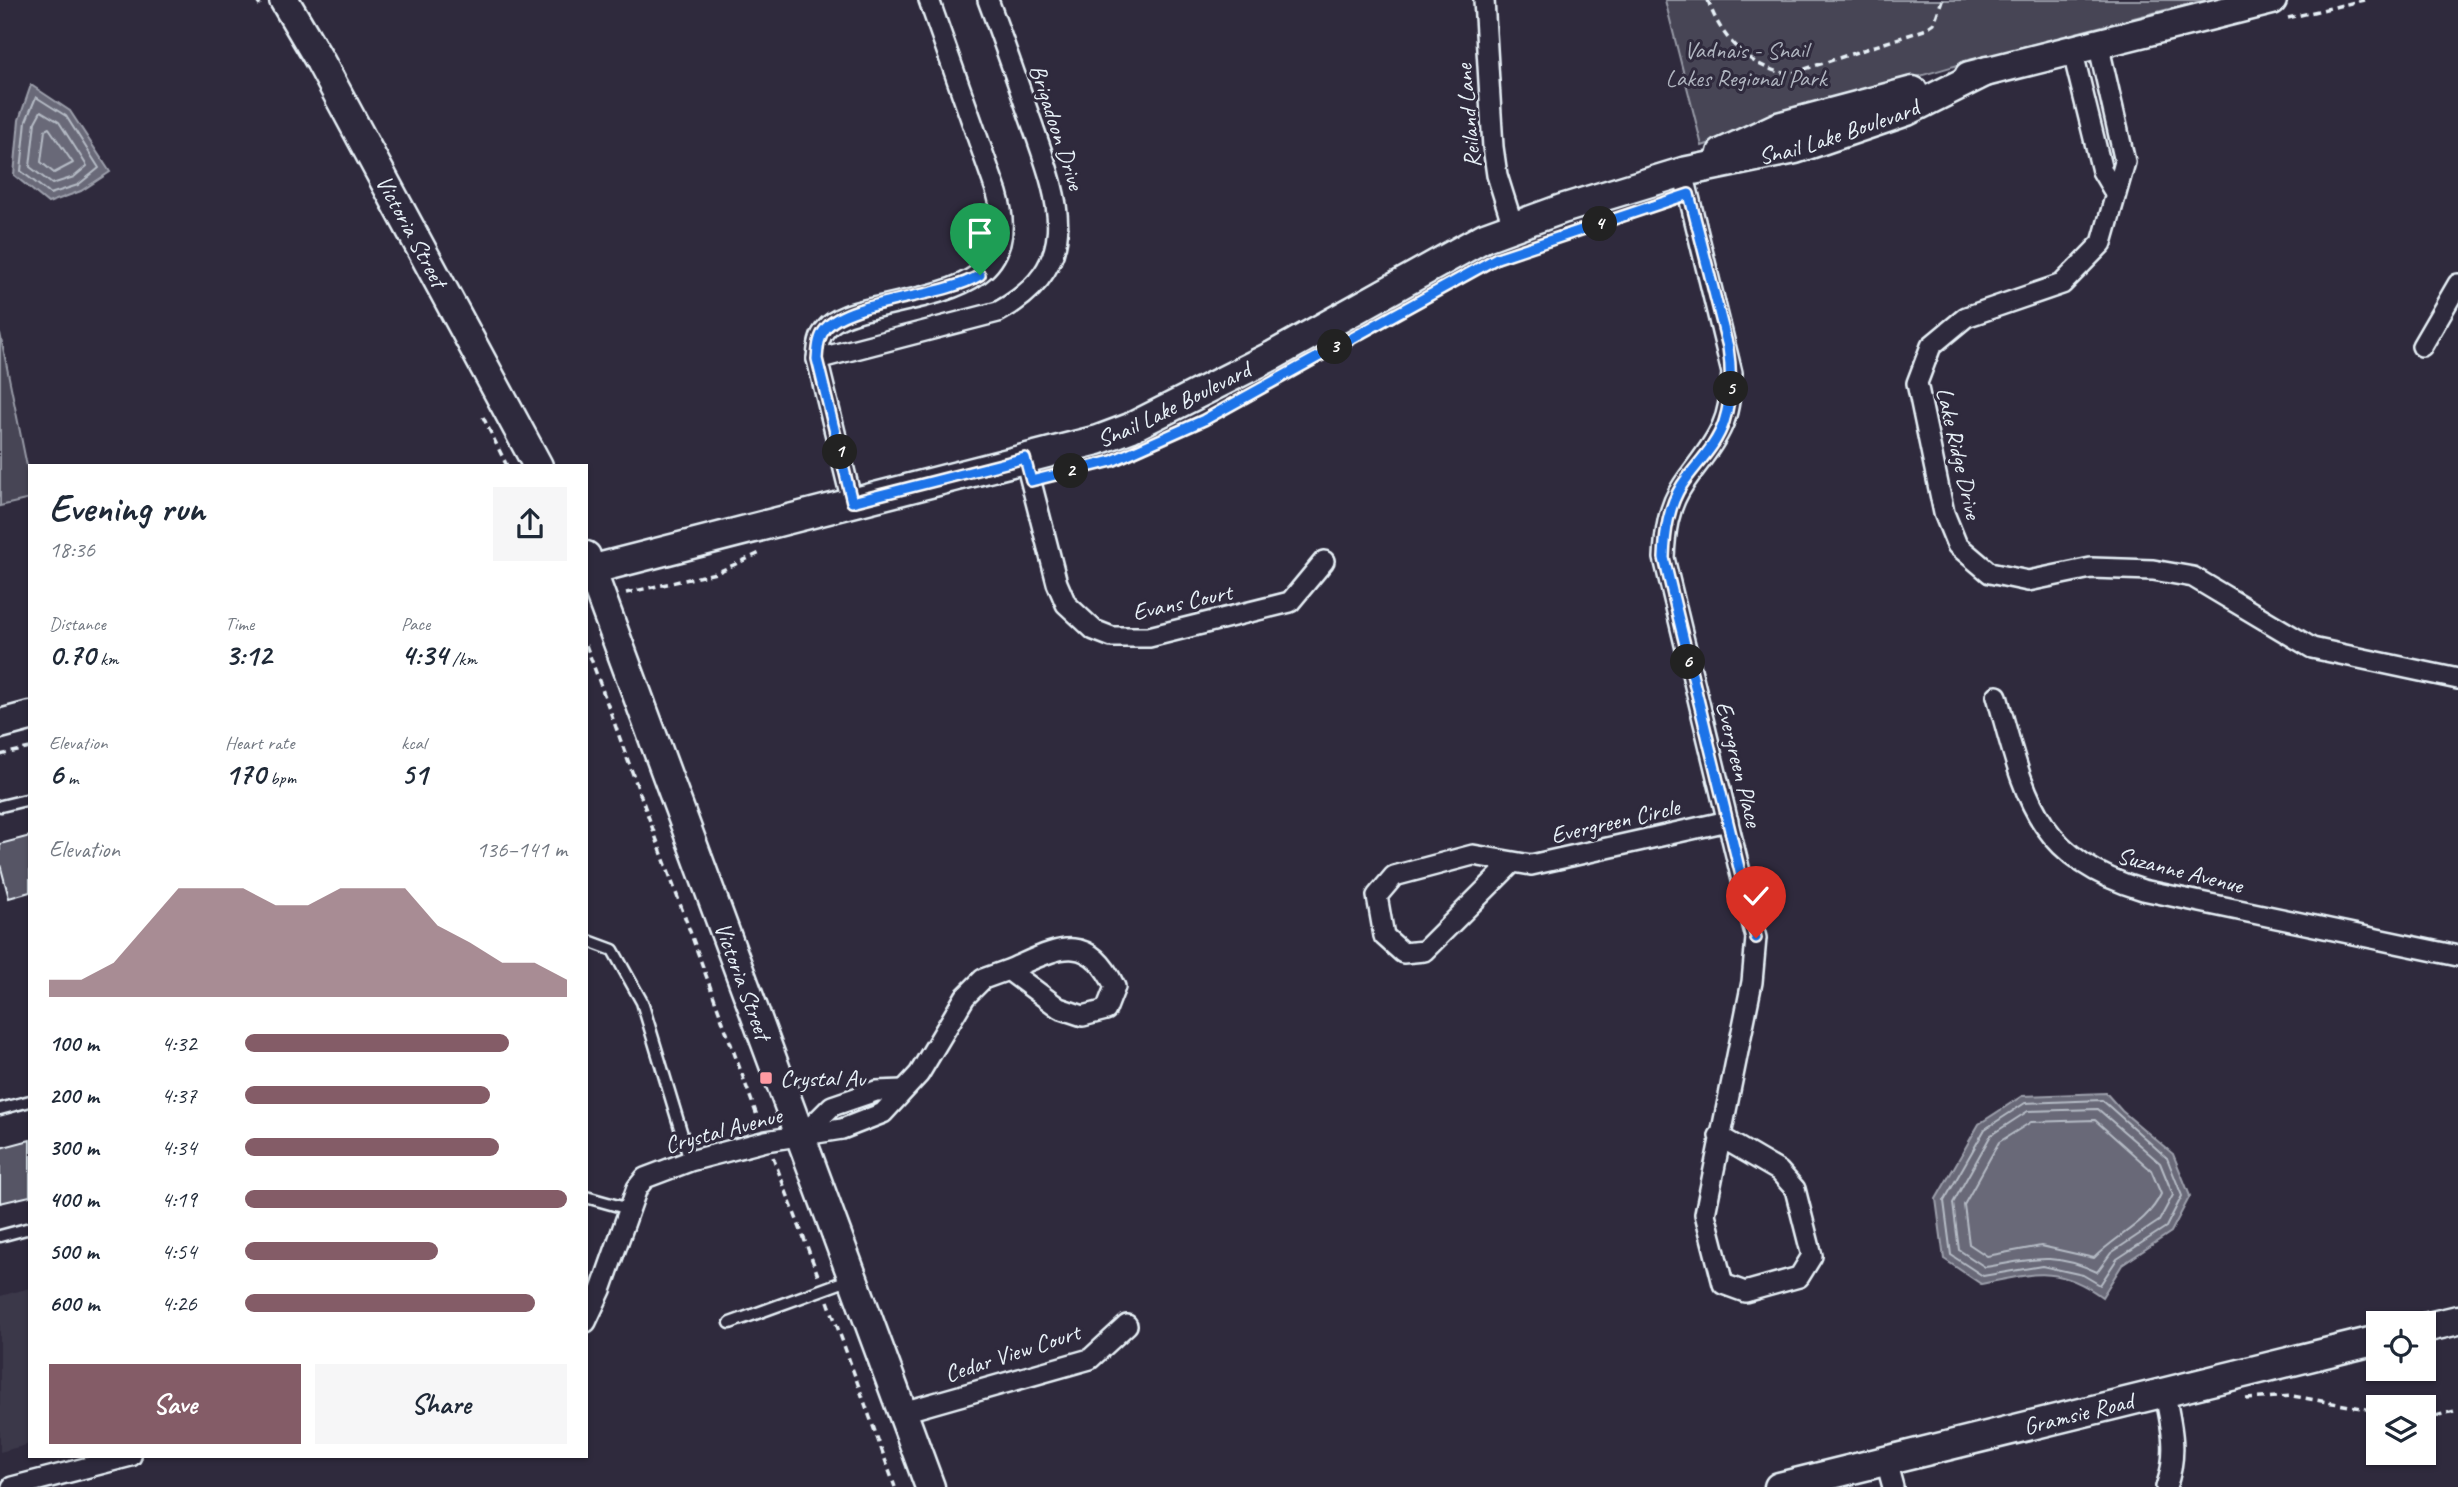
<!DOCTYPE html>
<html lang="en">
<head>
<meta charset="utf-8">
<style>
  body { margin:0; font-family:Caveat,sans-serif; background:#f6f6f7; color:#1f2937; height:100vh; display:flex; flex-direction:column; font-size:26px; white-space:nowrap }
  * { box-sizing:border-box; margin:0 }
  p { font-size:23px; color:#747a83 }
  .icon { flex:none; width:38px; height:38px; fill:none; stroke:currentColor; stroke-width:2; stroke-linecap:round; stroke-linejoin:round }
  .map { position:relative; flex:1; overflow:hidden }
  .side { position:absolute; left:28px; top:464px; width:560px; height:994px; display:flex; flex-direction:column; background:#fff; border-radius:0px; box-shadow:0 2px 5px #0004 }
  .side>* { flex:none }
  .controls { position:absolute; left:2366px; top:1311px; display:grid; gap:14px }
  .controls a { display:grid; place-items:center; width:70px; height:70px; border-radius:0px; background:#fff; box-shadow:0 2px 5px #0004; font-size:35px }
  .pin { position:absolute; display:grid; place-items:center; width:60px; height:60px; color:#fff; margin:-72px -30px; border-radius:50% 50% 50% 0; rotate:-45deg; box-shadow:0 0 7px #0007 }
  .pin .icon { rotate:45deg }
  .km { position:absolute; width:35px; height:35px; margin:-18px; border-radius:50%; background:#222; color:#fff; font-size:19px; line-height:35px; text-align:center }
  .round { display:grid; place-items:center; flex:none; width:74px; height:74px; border-radius:0px; background:#f6f6f7 }
  .head { display:flex; align-items:center; justify-content:space-between; height:119px; padding:0 21px }
  h1 { font-size:38px; font-weight:700; line-height:52px }
  .figures { display:grid; grid-template-columns:repeat(3,1fr); gap:10px; height:119px; padding:7px 21px }
  .figures div { display:grid; align-content:center }
  .figures b { font-size:30px; font-weight:700 }
  .figures small { font-size:19px; font-weight:400 }
  .figures p { font-size:19px }
  .chart { height:196px; padding:14px 21px }
  .chart p { display:flex; justify-content:space-between }
  .chart svg { width:100%; height:126px; margin-top:7px; fill:#845c67; opacity:.7 }
  .primary-button { display:flex; gap:14px; margin-top:auto; padding:14px 21px }
  .primary-button a { flex:1; height:80px; border-radius:0px; background:#845c67; color:#fff; font-size:28px; font-weight:700; line-height:80px; text-align:center }
  .primary-button a+a { background:#f6f6f7; color:#1f2937 }
  ul { padding:0 21px; list-style:none; font-size:23px }
  li { display:grid; grid-template-columns:112px 84px 1fr; align-items:center; height:52px }
  li i { height:18px; border-radius:9px; background:#845c67 }
  .map>svg:first-child { display:block }
  .built { fill:#3b3749 }
  .green { fill:#464455; stroke:#979aa6; stroke-width:2 }
  .water { fill:#696978; stroke:#9c9fab; stroke-width:2 }
  .lines { fill:none; stroke-linecap:round; stroke-linejoin:round }
  .shore { stroke:#b5bbc5; stroke-width:2 }
  .building { fill:#575565; stroke:#e8f1f8; stroke-width:2 }
  .lane-casing { stroke:#e8f1f8; stroke-width:15 }
  .street-casing { stroke:#e8f1f8; stroke-width:24 }
  .secondary-casing { stroke:#e8f1f8; stroke-width:33 }
  .path { stroke:#e8f1f8; stroke-width:3.5; stroke-dasharray:7 5; stroke-linecap:butt }
  .lane { stroke:#2f2a3d; stroke-width:10 }
  .street { stroke:#2f2a3d; stroke-width:19 }
  .secondary { stroke:#2f2a3d; stroke-width:28 }
  .route-casing { stroke:#fff; stroke-width:14 }
  .route { stroke:#1a73e8; stroke-width:9 }
  .poi-dot { fill:#ff9aa2; stroke:#2f2a3d; stroke-width:2.5 }
  .labels { text-anchor:middle; dominant-baseline:central; stroke-width:6; stroke-linejoin:round; paint-order:stroke }
  .park-label { font-size:24px; fill:#afb4bf; stroke:#2f2a3d }
  .street-label { font-size:24px; fill:#e8f1f8; stroke:#2f2a3d }
  .poi-label { font-size:24px; fill:#e8f1f8; stroke:#2f2a3d; text-anchor:start }
</style>
</head>
<body>
<div class="map">
<svg width="2458" height="1487" viewBox="0 0 2458 1487">
  <rect width="100%" height="100%" fill="#2f2a3d"/>
  <filter id="ink" filterUnits="userSpaceOnUse"><feTurbulence type="fractalNoise" baseFrequency=".0143" numOctaves="2"/><feDisplacementMap in="SourceGraphic" scale="14" xChannelSelector="R" yChannelSelector="G"/><feConvolveMatrix kernelMatrix="1 2 1 2 8 2 1 2 1" color-interpolation-filters="sRGB"/></filter>
  <g filter="url(#ink)">
    <polygon class="built" points="30,1288 30,1444 0,1452 0,1296"/>
    <g class="green">
      <path d="M1665,0H2205C2036,42 1867,87 1702,146Z"/>
      <polygon points="0,333 30,481 30,499 0,506"/>
    </g>
    <g class="water">
      <polygon points="31,85 70,111 110,172 81,191 48,203 14,175 19,120"/>
      <path d="M2106,1093L2122,1111L2173,1154L2190,1196L2171,1232L2122,1265L2102,1297C2058,1264 2032,1274 1981,1284L1944,1259L1936,1199L1979,1124L2022,1096Z"/>
    </g>
    <g class="lines">
      <g class="shore">
        <polygon points="36,97 66,116 99,168 78,185 50,194 21,171 26,121"/>
        <polygon points="41,111 59,122 87,166 74,177 52,184 30,167 35,122"/>
        <polygon points="49,128 73,163 54,173 41,162 45,130"/>
        <polygon points="2102,1100 2167,1158 2182,1196 2166,1227 2117,1259 2100,1285 2083,1275 2042,1266 1983,1276 1951,1255 1944,1201 1985,1129 2025,1103"/>
        <path d="M2098,1109L2160,1163L2173,1195L2159,1221L2111,1253L2097,1272C2052,1251 2031,1260 1985,1267L1959,1250L1953,1203L1991,1135L2028,1111Z"/>
        <path d="M2095,1120L2151,1170L2161,1194C2148,1223 2116,1235 2094,1258L2041,1246L1987,1256L1969,1244L1964,1205L1999,1142L2031,1122Z"/>
      </g>
    </g>
    <g class="building">
      <polygon points="30,836 30,892 9,898 0,864 0,844"/>
      <polygon points="30,1140 30,1196 0,1203 0,1148"/>
    </g>
    <g class="lines">
      <g class="lane-casing">
        <g id="lane">
          <polyline points="1,806 30,799"/>
          <polyline points="586,940 613,950 642,1002 690,1161"/>
          <polyline points="0,1109 30,1101"/>
          <polyline points="586,1197 629,1209"/>
          <polyline points="0,1236 30,1228"/>
          <polyline points="730,1323 851,1279"/>
        </g>
      </g>
      <g class="street-casing">
        <g id="street">
          <polyline points="1484,0 1493,147 1497,175 1513,226"/>
          <polyline points="2098,43 2125,162 2102,243 2062,284 1966,317 1931,346 1917,383 1944,513 1957,545 1990,573 2028,581 2091,568 2153,570 2193,577 2312,648 2458,679"/>
          <polyline points="2072,49 2102,171 2115,193"/>
          <path d="M1683,172L1732,373C1730,391 1730,409 1722,426C1712,449 1696,465 1683,485C1668,507 1665,533 1664,558L1756,938L1752,982L1705,1214L1723,1284L1745,1292L1799,1277L1812,1256L1795,1189L1779,1171L1719,1136"/>
          <polyline points="2422,346 2458,284"/>
          <path d="M817,359L998,312C1086,264 1058,198 1031,121C1017,81 1003,40 988,0"/>
          <polyline points="1025,459 1057,583 1066,604 1094,630 1112,637 1149,637 1290,602 1324,561"/>
          <path d="M852,502L817,359C818,348 818,337 826,329C835,317 856,312 869,309C936,292 1025,288 997,193L929,0"/>
          <path d="M1997,696C2025,794 2033,857 2143,890L2458,956"/>
          <polyline points="1513,862 1424,951 1403,953 1384,936 1377,896 1394,876 1473,855 1531,865 1728,821"/>
          <polyline points="803,1135 832,1106 876,1091 903,1090"/>
          <path d="M586,1322L601,1290L637,1188L645,1178L690,1161L766,1141L842,1129L883,1113L919,1074L965,997L983,979L1008,970L1059,1008L1083,1016L1106,1010L1115,987C1087,928 1055,950 1008,970"/>
          <path d="M2165,1395C2172,1427 2178,1455 2166,1487"/>
          <polyline points="903,1412 1090,1359 1127,1325"/>
          <polyline points="1886,1461 1893,1487"/>
          <polyline points="12,1487 131,1456"/>
        </g>
      </g>
      <g class="secondary-casing">
        <g id="secondary">
          <path id="s1" d="M284,0L320,61L538,466"/>
          <polyline points="1969,76 2272,0"/>
          <polyline points="1722,153 1778,127 1913,91"/>
          <path id="s2" d="M586,556L930,1487"/>
          <path id="s3" d="M586,571L1098,440L1130,428L1274,355L1485,237L1562,209L1683,172L1795,149L1907,111L1987,71"/>
          <polyline points="0,724 30,716"/>
          <polyline points="2424,1328 2458,1320"/>
          <path id="s4" d="M1779,1487L2378,1340"/>
        </g>
      </g>
      <g class="path">
        <polyline points="256,0 261,7"/>
        <path d="M1708,0C1720,38 1750,69 1790,74L1924,30L1934,23L1942,0"/>
        <polyline points="2288,18 2364,0"/>
        <polyline points="1551,240 1587,228"/>
        <polyline points="483,417 507,466"/>
        <polyline points="1188,427 1222,410"/>
        <polyline points="626,593 716,573 762,552"/>
        <polyline points="586,645 760,1124"/>
        <polyline points="0,755 30,748"/>
        <polyline points="773,1157 819,1278"/>
        <polyline points="828,1301 895,1487"/>
        <polyline points="2246,1399 2293,1396 2378,1411"/>
        <polyline points="2424,1419 2458,1410"/>
      </g>
      <use href="#lane" class="lane"/>
      <use href="#street" class="street"/>
      <use href="#secondary" class="secondary"/>
    </g>
  </g>
  <g class="lines" filter="url(#ink)">
    <g class="route-casing">
      <path id="route" d="M980,275C943,298 850,300 826,328C818,337 818,348 817,359L852,502L1025,458L1031,481L1112,461L1204,420L1497,258L1689,194L1728,347C1732,373 1732,397 1724,422C1716,447 1696,464 1682,485C1668,507 1665,533 1664,558L1756,938"/>
    </g>
    <use href="#route" class="route"/>
  </g>
  <rect class="poi-dot" x="759" y="1071" width="14" height="14" rx="3.5"/>
  <g class="labels">
    <g class="park-label">
      <text x="1746" y="50">Vadnais - Snail<tspan x="1746" dy="28">Lakes Regional Park</tspan></text>
    </g>
    <g class="street-label">
      <text transform="translate(1468 116) rotate(-95)">Reiland Lane</text>
      <text transform="translate(1057 127) rotate(72)">Brigadoon Drive</text>
      <text stroke="none"><textPath href="#s3" startOffset="1335">Snail Lake Boulevard</textPath></text>
      <text stroke="none"><textPath href="#s1" startOffset="264">Victoria Street</textPath></text>
      <text stroke="none"><textPath href="#s3" startOffset="612">Snail Lake Boulevard</textPath></text>
      <text transform="translate(1959 453) rotate(77)">Lake Ridge Drive</text>
      <text transform="translate(1182 602) rotate(-12)">Evans Court</text>
      <text transform="translate(1739 764) rotate(76)">Evergreen Place</text>
      <text transform="translate(1615 821) rotate(-13)">Evergreen Circle</text>
      <text transform="translate(2180 870) rotate(14)">Suzanne Avenue</text>
      <text stroke="none"><textPath href="#s2" startOffset="453">Victoria Street</textPath></text>
      <text transform="translate(723 1130) rotate(-15)">Crystal Avenue</text>
      <text transform="translate(1012 1353) rotate(-18)">Cedar View Court</text>
      <text stroke="none"><textPath href="#s4" startOffset="308">Gramsie Road</textPath></text>
    </g>
    <g class="poi-label">
      <text x="780" y="1078">Crystal Av</text>
    </g>
  </g>
</svg>
<div class="controls">
<a><svg class="icon" aria-label="locate" viewBox="0 0 24 24"><circle cx="12" cy="12" r="6"/><path d="M12 2v4M12 18v4M2 12h4M18 12h4"/></svg></a>
<a><svg class="icon" aria-label="layers" viewBox="0 0 24 24"><path d="M12 4l9 5-9 5-9-5zM3 14l9 5 9-5"/></svg></a>
</div>
<div class="pin" style="left:980px;top:275px;background:#1e9e55"><svg class="icon" aria-label="arrive" viewBox="0 0 24 24"><path d="M6 21V4h12l-3 4 3 4H6"/></svg></div>
<div class="pin" style="left:1756px;top:938px;background:#d93025"><svg class="icon" aria-label="check" viewBox="0 0 24 24"><path d="M5 12l5 5 9-10"/></svg></div>
<b class="km" style="left:840px;top:452px">1</b>
<b class="km" style="left:1071px;top:471px">2</b>
<b class="km" style="left:1335px;top:347px">3</b>
<b class="km" style="left:1600px;top:224px">4</b>
<b class="km" style="left:1731px;top:389px">5</b>
<b class="km" style="left:1688px;top:662px">6</b>
<section class="side">
<div class="head"><div><h1>Evening run</h1><p>18:36</p></div><a class="round"><svg class="icon" aria-label="share" viewBox="0 0 24 24"><path d="M12 15V3M7 8l5-5 5 5M5 13v7h14v-7"/></svg></a></div>
<div class="figures">
<div><p>Distance</p><b>0.70<small> km</small></b></div>
<div><p>Time</p><b>3:12</b></div>
<div><p>Pace</p><b>4:34<small> /km</small></b></div>
</div>
<div class="figures">
<div><p>Elevation</p><b>6<small> m</small></b></div>
<div><p>Heart rate</p><b>170<small> bpm</small></b></div>
<div><p>kcal</p><b>51</b></div>
</div>
<div class="chart"><p><span>Elevation</span>136–141 m</p>
<svg viewBox="0 0 160 44" preserveAspectRatio="none"><path d="M0 44V38L10 38L20 32L30 19L40 6L50 6L60 6L70 12L80 12L90 6L100 6L110 6L120 19L130 25L140 32L150 32L160 38V44z"/></svg>
</div>
<ul>
<li><b>100 m</b>4:32<i style="width:82%"></i></li>
<li><b>200 m</b>4:37<i style="width:76%"></i></li>
<li><b>300 m</b>4:34<i style="width:79%"></i></li>
<li><b>400 m</b>4:19<i style="width:100%"></i></li>
<li><b>500 m</b>4:54<i style="width:60%"></i></li>
<li><b>600 m</b>4:26<i style="width:90%"></i></li>
</ul>
<div class="primary-button"><a>Save</a><a>Share</a></div>
</section>
</div>
</body>
</html>
